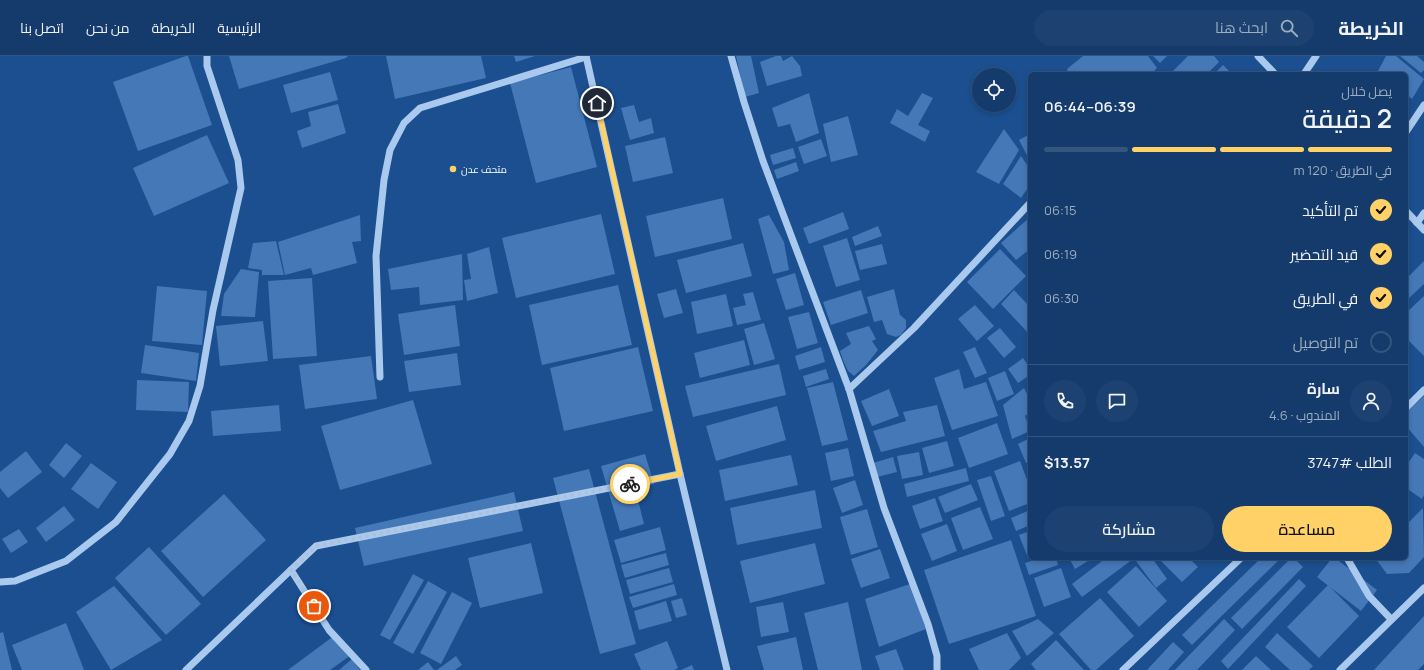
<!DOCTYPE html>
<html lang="ar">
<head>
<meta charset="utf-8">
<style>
	body { margin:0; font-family:Manrope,Cairo,sans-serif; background:#1d4271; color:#f1f3f6; direction:rtl; height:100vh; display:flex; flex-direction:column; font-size:15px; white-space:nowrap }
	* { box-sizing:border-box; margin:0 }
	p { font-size:13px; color:#9dadc1 }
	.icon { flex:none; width:22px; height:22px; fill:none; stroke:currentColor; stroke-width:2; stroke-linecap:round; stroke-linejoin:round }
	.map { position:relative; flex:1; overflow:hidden; direction:ltr }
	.panel { position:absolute; left:1028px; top:16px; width:380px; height:488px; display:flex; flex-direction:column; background:#143b6b; border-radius:6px; box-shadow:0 2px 6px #0003,0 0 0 1px #33557e; direction:rtl }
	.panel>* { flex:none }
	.fabs { position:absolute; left:972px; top:12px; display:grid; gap:8px }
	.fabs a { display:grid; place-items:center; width:44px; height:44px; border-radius:50%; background:#143b6b; box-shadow:0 2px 6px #0003,0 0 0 1px #33557e; font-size:20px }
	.pin { position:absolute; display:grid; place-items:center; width:34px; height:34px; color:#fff; margin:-17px; border:2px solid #fff; border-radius:50%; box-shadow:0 1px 4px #0007 }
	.courier { position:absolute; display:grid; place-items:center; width:40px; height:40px; margin:-20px; border:3px solid #ffd166; border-radius:50%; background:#fff; color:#222; box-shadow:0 1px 5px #0007 }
	.summary em { font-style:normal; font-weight:600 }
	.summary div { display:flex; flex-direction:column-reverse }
	.summary { display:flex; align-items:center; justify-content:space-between; height:68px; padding:0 16px }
	h1 { font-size:26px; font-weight:600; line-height:30px }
	.bar { display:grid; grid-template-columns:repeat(4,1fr); gap:6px 4px; align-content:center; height:48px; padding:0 16px }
	.bar i { height:5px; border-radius:3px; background:#33557e }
	.bar .selected { background:#ffd166 }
	.bar p { grid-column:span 4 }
	.line { display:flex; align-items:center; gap:10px; padding:0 16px; border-top:1px solid #33557e }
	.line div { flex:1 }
	.round { display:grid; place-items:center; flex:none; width:42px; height:42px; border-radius:21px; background:#1d4271 }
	ol { padding:0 16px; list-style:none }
	li { display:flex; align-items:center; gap:12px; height:44px }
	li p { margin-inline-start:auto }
	li .icon { padding:4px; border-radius:50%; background:#ffd166; color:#111; stroke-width:4 }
	li:last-child { color:#9dadc1 }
	li i { width:22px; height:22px; border:2px solid #33557e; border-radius:50% }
	.action { display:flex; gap:8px; margin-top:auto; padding:8px 16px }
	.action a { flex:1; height:46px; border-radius:24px; background:#ffd166; color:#111; font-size:16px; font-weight:600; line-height:46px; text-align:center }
	.action a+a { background:#1d4271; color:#f1f3f6 }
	header { display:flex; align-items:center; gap:24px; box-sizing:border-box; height:56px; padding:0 20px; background:#143b6b; border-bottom:1px solid #33557e }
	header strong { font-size:19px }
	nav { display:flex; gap:22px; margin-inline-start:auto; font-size:14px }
	.search { width:280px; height:36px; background:#1d4271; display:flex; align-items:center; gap:10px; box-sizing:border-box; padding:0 14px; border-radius:22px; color:#9dadc1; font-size:15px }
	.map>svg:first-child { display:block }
	.building { fill:#4478b7 }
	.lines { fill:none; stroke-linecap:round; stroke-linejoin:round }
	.minor { stroke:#a9c9ee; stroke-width:7 }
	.done { stroke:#afc1d8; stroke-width:4; stroke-dasharray:0 7.2 }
	.route { stroke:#ffd166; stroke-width:5 }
	.poi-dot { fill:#ffd166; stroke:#1b4f8f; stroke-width:1.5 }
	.labels { text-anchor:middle; stroke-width:3; stroke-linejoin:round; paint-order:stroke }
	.poi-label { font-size:10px; fill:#fff; stroke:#1b4f8f; text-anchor:start }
</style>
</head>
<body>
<header>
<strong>الخريطة</strong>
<div class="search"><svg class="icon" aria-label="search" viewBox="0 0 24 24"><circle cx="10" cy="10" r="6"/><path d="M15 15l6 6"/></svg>ابحث هنا</div>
<nav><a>الرئيسية</a><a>الخريطة</a><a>من نحن</a><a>اتصل بنا</a></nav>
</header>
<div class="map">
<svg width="1424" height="614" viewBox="0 0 1424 614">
	<rect width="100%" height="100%" fill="#1b4f8f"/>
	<g class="building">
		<polygon points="186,0 188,0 212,69 138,95 113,26"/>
		<polygon points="229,0 348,0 346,2 239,33"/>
		<polygon points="386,0 481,0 486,22 395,43"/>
		<polygon points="514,0 535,0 516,6"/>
		<polygon points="736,0 751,0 759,37 745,41"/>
		<polygon points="776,0 781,0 783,5 792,0 800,10 802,20 767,30 760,6"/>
		<polygon points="1083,0 1148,0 1157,12 1151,18 1069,18 1067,13"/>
		<polygon points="1153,0 1167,0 1160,7"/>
		<polygon points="1188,0 1214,0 1219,6 1207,18 1170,18"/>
		<polygon points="1386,0 1396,0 1424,23 1412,43 1406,38 1406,18 1382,18 1378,15"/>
		<polygon points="1400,0 1417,0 1424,6 1424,14 1421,17"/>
		<polygon points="1223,9 1232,18 1214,18"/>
		<polygon points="571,11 597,111 536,127 510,27"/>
		<polygon points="330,16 338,44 291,57 283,29"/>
		<polygon points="809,37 819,77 796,86 790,68 778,71 772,52"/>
		<polygon points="922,37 933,42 918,69 930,75 925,86 890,67 897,53 908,60"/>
		<polygon points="338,48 346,77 302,92 297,75 311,70 308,56"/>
		<polygon points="634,49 639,66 651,62 654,77 630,84 621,52"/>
		<polygon points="848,60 858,99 831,106 823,68"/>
		<polygon points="1004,73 1019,94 999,128 976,116"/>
		<polygon points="1030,78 1030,105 1019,84"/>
		<polygon points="207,79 229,127 154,160 133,112"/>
		<polygon points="665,81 673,117 633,126 625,90"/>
		<polygon points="821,83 827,100 804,108 798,91"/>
		<polygon points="793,92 796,102 773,109 770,99"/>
		<polygon points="1021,100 1030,113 1030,129 1021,142 1003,128"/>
		<polygon points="796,106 799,115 777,123 774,114"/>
		<polygon points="723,142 732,183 655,201 646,160"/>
		<polygon points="843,156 849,173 809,188 803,172"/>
		<polygon points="601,158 615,218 516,242 502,182"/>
		<polygon points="360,159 361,185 352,186 357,207 313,219 311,212 285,219 278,186"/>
		<polygon points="769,159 784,186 789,214 773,218 758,163"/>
		<polygon points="1029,162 1030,193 1016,204 1001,187"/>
		<polygon points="878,170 882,180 855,190 852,181"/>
		<polygon points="847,182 860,224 836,231 823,190"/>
		<polygon points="276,185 284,219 262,219 262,214 248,212 253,187"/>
		<polygon points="743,187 752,220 686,237 677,204"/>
		<polygon points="882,188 887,208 860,214 855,195"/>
		<polygon points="489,191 498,237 467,245 464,224 471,223 467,198"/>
		<polygon points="1000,193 1026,220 993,253 967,226"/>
		<polygon points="462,198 463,244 420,249 419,231 391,234 388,213"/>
		<polygon points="1424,205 1424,228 1406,245 1406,223"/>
		<polygon points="241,213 259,216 255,261 221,260 224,238"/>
		<polygon points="795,217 804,249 786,254 776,223"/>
		<polygon points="312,222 317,300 273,303 268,225"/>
		<polygon points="618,229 632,289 542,309 529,249"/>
		<polygon points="157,230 207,235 202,289 152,285"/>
		<polygon points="676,233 683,257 664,262 657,238"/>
		<polygon points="894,233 900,259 906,264 906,272 901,279 896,281 887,278 882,264 874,266 867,241"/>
		<polygon points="861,234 868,257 831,269 823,246"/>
		<polygon points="1014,234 1030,251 1030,279 1001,248"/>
		<polygon points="753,236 761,264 737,269 733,252 746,249 743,238"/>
		<polygon points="726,238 733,270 697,278 691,246"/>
		<polygon points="1424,240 1424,300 1406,282 1406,257"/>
		<polygon points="455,249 460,290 404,299 398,258"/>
		<polygon points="975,249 994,270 977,285 958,263"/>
		<polygon points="809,256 818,287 797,293 788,261"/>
		<polygon points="263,265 268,305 220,310 216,270"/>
		<polygon points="764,267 775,303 754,309 744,273"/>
		<polygon points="869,270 876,283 872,285 878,294 866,309 854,320 848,315 843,304 840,295 851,288 846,277"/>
		<polygon points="1000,272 1016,291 1004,302 987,282"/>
		<polygon points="744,284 750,309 700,322 694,297"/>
		<polygon points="145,289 199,297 196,325 141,317"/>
		<polygon points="638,291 653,355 564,375 550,312"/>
		<polygon points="821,291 825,306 799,314 795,300"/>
		<polygon points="975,291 987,317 975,322 963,296"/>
		<polygon points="457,297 461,329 409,336 404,305"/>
		<polygon points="371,300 377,343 305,353 299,309"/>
		<polygon points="1023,302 1030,312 1030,319 1018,327 1008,313"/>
		<polygon points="779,308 786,339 693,361 685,330"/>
		<polygon points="826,313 829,323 806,331 803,320"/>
		<polygon points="959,313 964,333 986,326 998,360 952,374 934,322"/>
		<polygon points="1005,315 1014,338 997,345 988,322"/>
		<polygon points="137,324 189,326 188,356 136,354"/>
		<polygon points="833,326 848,384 822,390 807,332"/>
		<polygon points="1024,332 1030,344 1030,356 1025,360 1030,375 1012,383 1003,349"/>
		<polygon points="889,333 899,360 872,370 861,345"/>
		<polygon points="1424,340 1424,391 1406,370 1406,357"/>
		<polygon points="413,344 432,408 340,434 321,370"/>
		<polygon points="279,349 281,375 213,380 211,355"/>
		<polygon points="937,349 945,380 881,396 873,375 906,365 903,356"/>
		<polygon points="777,350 786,384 716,405 706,370"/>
		<polygon points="997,367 1008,398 969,412 958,382"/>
		<polygon points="1030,382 1030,405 1026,407 1018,388"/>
		<polygon points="947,385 954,410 929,417 922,392"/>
		<polygon points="66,387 82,400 64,422 49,409"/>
		<polygon points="848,392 854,420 831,425 825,397"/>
		<polygon points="26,395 42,416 8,442 0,432 0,416"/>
		<polygon points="919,396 923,419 902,423 897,400"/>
		<polygon points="1415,397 1424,403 1424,439 1422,443 1406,432 1406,410"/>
		<polygon points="645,398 654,428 635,432 644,468 620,475 601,410"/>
		<polygon points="791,399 798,429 725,445 719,414"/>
		<polygon points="893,401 897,416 877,421 873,407"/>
		<polygon points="1020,405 1030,432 1030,447 1009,455 994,415"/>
		<polygon points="91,407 117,426 98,453 71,433"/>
		<polygon points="966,412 969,425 907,441 904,428"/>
		<polygon points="589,413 636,588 600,598 553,422"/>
		<polygon points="991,420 1005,460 991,465 977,424"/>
		<polygon points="855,424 863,449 842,457 833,432"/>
		<polygon points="971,428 978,444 945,457 938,441"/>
		<polygon points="815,434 822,472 737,489 730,452"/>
		<polygon points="514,436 523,475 364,510 355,472"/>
		<polygon points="224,438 266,484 203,541 161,495"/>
		<polygon points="935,442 943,465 920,473 912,450"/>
		<polygon points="64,450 75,464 46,486 36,472"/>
		<polygon points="980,451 993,483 963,494 951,462"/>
		<polygon points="1423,452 1424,501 1409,517 1387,518 1375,502 1406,502 1406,469"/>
		<polygon points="867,453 878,491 851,499 840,461"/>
		<polygon points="1030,454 1030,469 1016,475 1011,462"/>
		<polygon points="947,468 957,495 932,505 921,478"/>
		<polygon points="660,471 666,494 621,507 614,484"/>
		<polygon points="19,473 28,486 11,497 2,483"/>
		<polygon points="1030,475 1030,501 1028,502 1019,479"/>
		<polygon points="1011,484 1036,560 949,588 924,514"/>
		<polygon points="531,487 543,537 480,552 468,502"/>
		<polygon points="815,487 825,528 750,547 740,505"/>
		<polygon points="149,491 201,548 166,579 115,522"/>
		<polygon points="880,493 890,522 861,532 851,503"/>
		<polygon points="666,497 669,509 625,522 621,509"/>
		<polygon points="1040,502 1056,502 1058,509 1029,519 1025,507"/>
		<polygon points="1069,502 1093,502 1075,513"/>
		<polygon points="1106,502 1133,503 1082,541 1072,528"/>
		<polygon points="1141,502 1152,502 1167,523 1156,532 1136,505"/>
		<polygon points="1158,502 1189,502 1198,511 1182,526"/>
		<polygon points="1261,502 1281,502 1192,589 1182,579"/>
		<polygon points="1291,502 1294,502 1303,511 1242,573 1231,562"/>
		<polygon points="1332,502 1335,502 1377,534 1361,555 1317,521"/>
		<polygon points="1136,510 1167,545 1139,571 1107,536"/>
		<polygon points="669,512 673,526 630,538 626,524"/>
		<polygon points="1061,512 1071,541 1044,551 1034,522"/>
		<polygon points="413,518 424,524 390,584 380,579"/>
		<polygon points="1299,523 1306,530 1228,613 1221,605"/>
		<polygon points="428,525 447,536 413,598 393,587"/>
		<polygon points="674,528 677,539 633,552 629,541"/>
		<polygon points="910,528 926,573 879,591 865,543"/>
		<polygon points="1328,529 1359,560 1319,602 1287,571"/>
		<polygon points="114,530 162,584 111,614 76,556"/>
		<polygon points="452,536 472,547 441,608 420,597"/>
		<polygon points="682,542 687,559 676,562 671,545"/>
		<polygon points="1100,542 1134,580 1096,614 1091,614 1059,578"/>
		<polygon points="666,545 672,565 639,574 634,555"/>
		<polygon points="783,546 789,576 761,581 756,551"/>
		<polygon points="848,546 862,614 818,614 804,557"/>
		<polygon points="1424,560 1424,608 1418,614 1374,614"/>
		<polygon points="1038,563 1054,577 1027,600 1012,575"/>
		<polygon points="1224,563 1235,574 1197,614 1175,614"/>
		<polygon points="66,567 84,614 22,614 12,589"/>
		<polygon points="3,576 12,614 0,614 0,577"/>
		<polygon points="1007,577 1021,602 1009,614 979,614 969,593"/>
		<polygon points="1277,577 1313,610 1309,614 1290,614 1265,591"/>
		<polygon points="335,579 351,599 330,614 288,614"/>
		<polygon points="796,581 803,614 764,614 757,590"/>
		<polygon points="1056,584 1084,614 1036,614 1031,608"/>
		<polygon points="667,585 678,612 674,614 641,614 634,598"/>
		<polygon points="1173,586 1184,596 1168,614 1147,614"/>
		<polygon points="896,593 904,614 880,614 875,600"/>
		<polygon points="456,600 462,609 455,614 437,614"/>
		<polygon points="1256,600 1271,614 1242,614"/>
		<polygon points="352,603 360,614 339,614"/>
		<polygon points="428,606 434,614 418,614"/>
		<polygon points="692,609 694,614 681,614"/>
	</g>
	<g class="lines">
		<g class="minor">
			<polyline points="586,0 680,418 727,614"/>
			<polyline points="731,0 744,46 763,105 849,333 884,452 928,568 937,600 937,614"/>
			<polyline points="1258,0 1275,18"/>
			<polyline points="1304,18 1316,0"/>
			<polyline points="1406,76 1424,49"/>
			<polyline points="1406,155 1424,174"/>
			<polyline points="1417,167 1424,157"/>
			<polyline points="380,321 376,200 384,124 390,94 404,67 420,52 586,1"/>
			<polyline points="849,333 914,272 1030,147"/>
			<polyline points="1406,352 1424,334"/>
			<polyline points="1347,502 1369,540 1391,563"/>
			<polyline points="291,514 329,574 366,614"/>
			<polyline points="0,526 15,525 66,505 116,466 170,398 189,365 200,330 213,254 241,132 238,104 207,10 207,0"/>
			<polyline points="186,614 316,490 680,418"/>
			<polyline points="1123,614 1241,502"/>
			<polyline points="1340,614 1424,532"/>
		</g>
	</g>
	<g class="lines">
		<polyline class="done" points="314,550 291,514 316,490 630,428"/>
		<polyline class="route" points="597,47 680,418 630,428"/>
	</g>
	<circle class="poi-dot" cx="453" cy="113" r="4"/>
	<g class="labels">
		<g class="poi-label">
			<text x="461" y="117">متحف عدن</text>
		</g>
	</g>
</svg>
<div class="fabs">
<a><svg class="icon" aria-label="locate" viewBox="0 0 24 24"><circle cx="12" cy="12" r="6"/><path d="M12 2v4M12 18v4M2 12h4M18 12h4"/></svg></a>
</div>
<div class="pin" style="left:314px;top:550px;background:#ea580c"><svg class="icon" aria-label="bag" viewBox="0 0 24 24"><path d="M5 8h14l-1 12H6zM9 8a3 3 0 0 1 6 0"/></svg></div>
<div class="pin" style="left:597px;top:47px;background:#1f2937"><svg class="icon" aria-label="home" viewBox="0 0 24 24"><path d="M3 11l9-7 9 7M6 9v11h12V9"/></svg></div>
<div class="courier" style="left:630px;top:428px"><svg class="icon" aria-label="bike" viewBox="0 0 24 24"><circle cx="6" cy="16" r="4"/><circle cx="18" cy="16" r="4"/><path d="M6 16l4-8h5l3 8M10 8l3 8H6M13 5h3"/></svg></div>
<section class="panel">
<div class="summary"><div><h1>2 دقيقة</h1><p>يصل خلال</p></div><em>06:39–06:44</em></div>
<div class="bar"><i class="selected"></i><i class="selected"></i><i class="selected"></i><i></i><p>في الطريق · 120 m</p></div>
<ol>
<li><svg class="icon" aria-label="check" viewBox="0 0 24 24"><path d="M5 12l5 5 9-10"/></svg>تم التأكيد<p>06:15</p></li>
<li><svg class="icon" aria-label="check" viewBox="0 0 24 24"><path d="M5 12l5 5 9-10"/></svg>قيد التحضير<p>06:19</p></li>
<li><svg class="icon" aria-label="check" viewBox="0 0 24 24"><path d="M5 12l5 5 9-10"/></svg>في الطريق<p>06:30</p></li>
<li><i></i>تم التوصيل</li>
</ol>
<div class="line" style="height:72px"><a class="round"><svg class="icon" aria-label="person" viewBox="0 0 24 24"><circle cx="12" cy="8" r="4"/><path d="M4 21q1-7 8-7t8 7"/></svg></a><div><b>سارة</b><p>المندوب · 4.6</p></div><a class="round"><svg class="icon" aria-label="chat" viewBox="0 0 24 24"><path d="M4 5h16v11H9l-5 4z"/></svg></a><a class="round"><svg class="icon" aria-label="phone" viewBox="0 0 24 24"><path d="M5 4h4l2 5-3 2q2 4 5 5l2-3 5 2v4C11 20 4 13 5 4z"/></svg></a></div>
<div class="line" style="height:52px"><div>الطلب #3747</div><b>$13.57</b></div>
<div class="action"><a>مساعدة</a><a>مشاركة</a></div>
</section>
</div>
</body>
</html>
